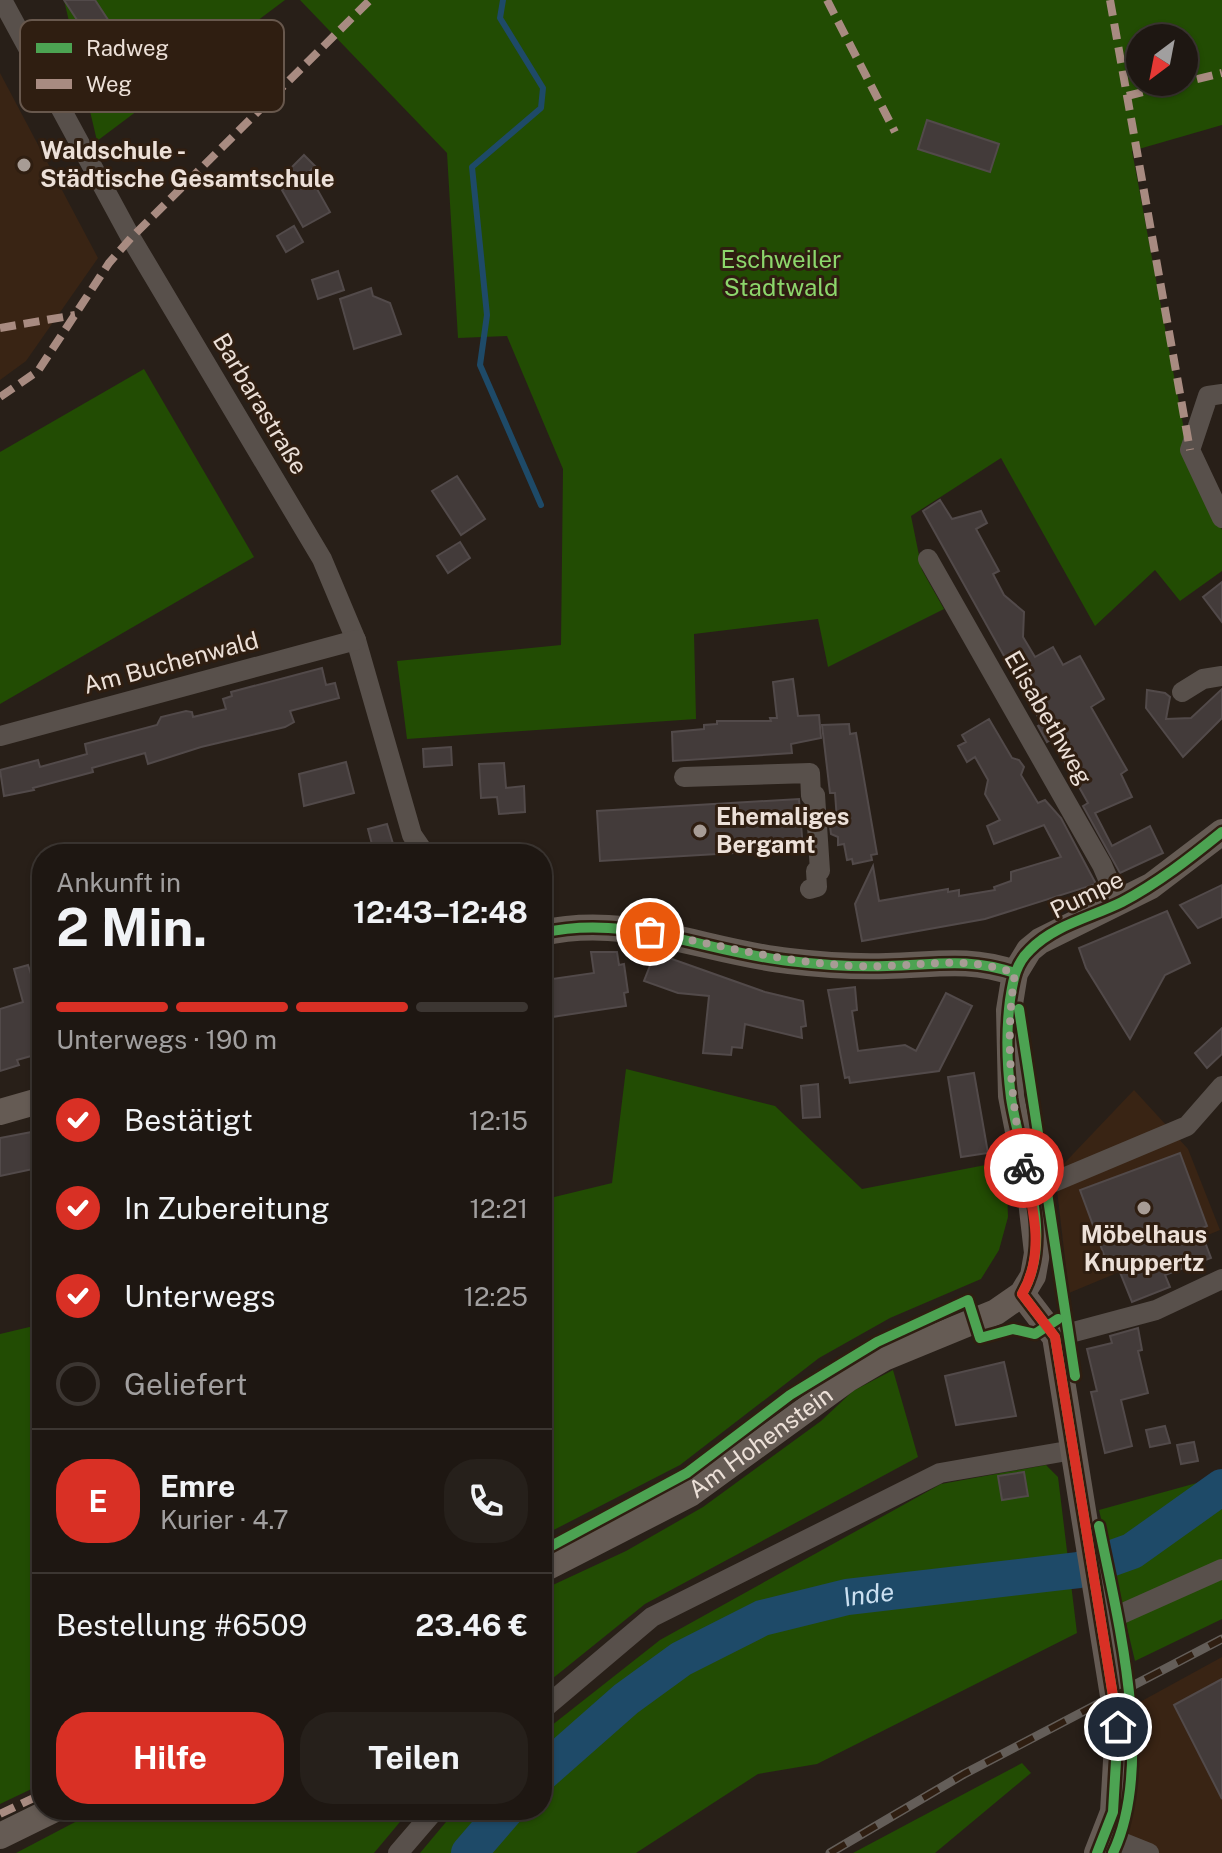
<!DOCTYPE html>
<html lang="de">
<head>
<meta charset="utf-8">
<style>
	body { margin:0; font-family:"Public Sans",sans-serif; background:#26201b; color:#f1f3f6; height:100vh; display:flex; flex-direction:column; font-size:30px; white-space:nowrap }
	* { box-sizing:border-box; margin:0 }
	p { font-size:26px; color:#a19f9f }
	.icon { flex:none; width:44px; height:44px; fill:none; stroke:currentColor; stroke-width:2; stroke-linecap:round; stroke-linejoin:round }
	.map { position:relative; flex:1; overflow:hidden }
	.sheet { position:absolute; left:32px; top:844px; width:520px; height:976px; display:flex; flex-direction:column; background:#1e1712; border-radius:32px; box-shadow:0 2px 6px #0004,0 0 0 2px #3c3632 }
	.sheet>* { flex:none }
	.needle { width:52px; rotate:212deg }
	.buttons { position:absolute; left:1126px; top:24px; display:grid; gap:16px }
	.buttons a { display:grid; place-items:center; width:72px; height:72px; border-radius:50%; background:#1e1712; box-shadow:0 2px 6px #0004,0 0 0 2px #3c3632; font-size:40px }
	.pin { position:absolute; display:grid; place-items:center; width:68px; height:68px; color:#fff; margin:-34px; border:4px solid #fff; border-radius:50%; box-shadow:0 2px 8px #0007 }
	.courier { position:absolute; display:grid; place-items:center; width:80px; height:80px; margin:-40px; border:6px solid #d93025; border-radius:50%; background:#fff; color:#222; box-shadow:0 2px 10px #0007 }
	.summary em { font-style:normal; font-weight:700 }
	.summary div { display:flex; flex-direction:column-reverse }
	.summary { display:flex; align-items:center; justify-content:space-between; height:136px; padding:0 24px }
	h1 { font-size:52px; font-weight:700; line-height:60px }
	.bar { display:grid; grid-template-columns:repeat(4,1fr); gap:12px 8px; align-content:center; height:96px; padding:0 24px }
	.bar i { height:10px; border-radius:6px; background:#3c3632 }
	.bar .selected { background:#d93025 }
	.bar p { grid-column:span 4 }
	.line { display:flex; align-items:center; gap:20px; padding:0 24px; border-top:2px solid #3c3632 }
	.line div { flex:1 }
	.round { display:grid; place-items:center; flex:none; width:84px; height:84px; border-radius:32px; background:#26201b }
	ol { padding:0 24px; list-style:none }
	li { display:flex; align-items:center; gap:24px; height:88px }
	li p { margin-inline-start:auto }
	li .icon { padding:8px; border-radius:50%; background:#d93025; color:#fff; stroke-width:4 }
	li:last-child { color:#a19f9f }
	li i { width:44px; height:44px; border:4px solid #3c3632; border-radius:50% }
	.primary-button { display:flex; gap:16px; margin-top:auto; padding:16px 24px }
	.primary-button a { flex:1; height:92px; border-radius:32px; background:#d93025; color:#fff; font-size:32px; font-weight:700; line-height:92px; text-align:center }
	.primary-button a+a { background:#26201b; color:#f1f3f6 }
	.map>svg:first-child { display:block }
	.built { fill:#392414 }
	.green { fill:#224c03; fill-rule:evenodd }
	.lines { fill:none; stroke-linecap:round; stroke-linejoin:round }
	.stream { stroke:#1e4a68; stroke-width:6 }
	.river { stroke:#1e4a68; stroke-width:36 }
	.building { fill:#433b3a; stroke:#524a4a; stroke-width:2 }
	.minor { stroke:#58504b; stroke-width:20 }
	.major { stroke:#655b54; stroke-width:26 }
	.rail-casing { stroke:#645e59; stroke-width:9 }
	.rail { stroke:#2f1e11; stroke-width:6; stroke-dasharray:18; stroke-linecap:butt }
	.quiet { stroke:#a88b81; stroke-width:8; stroke-dasharray:16 8; stroke-linecap:butt }
	.cycleway-casing { stroke:#2f1e11; stroke-width:15 }
	.cycleway { stroke:#4ca352; stroke-width:10 }
	.done { stroke:#a79c95; stroke-width:8; stroke-dasharray:0 14.4 }
	.route { stroke:#d93025; stroke-width:10 }
	.poi-dot { fill:#a79c95; stroke:#2f1e11; stroke-width:3 }
	.labels { text-anchor:middle; stroke-width:6; stroke-linejoin:round; paint-order:stroke }
	.poi-label { font-size:24px; font-weight:bold; fill:#ece0d8; stroke:#2f1e11; text-anchor:start }
	.park-label { font-size:24px; fill:#8cd66b; stroke:#2f1e11 }
	.street-label { font-size:24px; fill:#ece0d8; stroke:#2f1e11 }
	.water-label { font-size:26px; font-style:italic; fill:#cadff0; stroke:#2f1e11 }
	.key { fill:#2f1e11; stroke:#68584d; stroke-width:2 }
	.key-label { font-size:22px; fill:#ece0d8 }
</style>
</head>
<body>
<div class="map">
<svg width="1222" height="1853" viewBox="0 0 1222 1853">
	<rect width="100%" height="100%" fill="#281f18"/>
	<g class="built">
		<polygon points="0,73 98,258 26,361 0,380"/>
		<polygon points="1134,1090 1188,1149 1220,1230 1069,1293 1055,1173"/>
		<polygon points="1222,1657 1222,1853 1114,1853 1130,1814 1140,1702"/>
	</g>
	<g class="green">
		<polygon points="64,0 285,0 97,141"/>
		<path d="M 300,0 L 1222,0 L 1222,125 L 1132,151 L 1188,451 L 1222,530 L 1222,571 L 1180,601 L 1155,570 L 1095,626 L 1001,458 L 911,516 L 922,570 L 944,609 L 828,667 L 818,619 L 694,634 L 696,719 L 407,739 L 397,661 L 561,645 L 563,469 L 507,336 L 458,338 L 447,153 ZM 1140,38 L 1184,38 L 1184,82 L 1140,82 Z"/>
		<polygon points="144,369 254,557 0,704 0,452"/>
		<polygon points="626,1069 775,1106 862,1189 1006,1161 1008,1217 999,1250 981,1279 890,1318 819,1358 680,1465 542,1536 542,1200 612,1183"/>
		<polygon points="42,1324 42,1784 0,1804 0,1334"/>
		<polygon points="893,1370 918,1457 645,1604 542,1687 542,1590 626,1551 703,1507 821,1421 853,1391"/>
		<polygon points="1046,1465 1058,1477 1077,1633 817,1764 758,1774 636,1853 420,1853 456,1810 542,1810 542,1733 660,1640 941,1484"/>
		<polygon points="1222,1476 1222,1619 1135,1661 1099,1510"/>
		<polygon points="1022,1763 1031,1773 935,1853 853,1853"/>
		<polygon points="98,1810 410,1810 374,1853 16,1853"/>
	</g>
	<g class="lines">
		<polyline class="stream" points="503,0 500,18 543,88 541,108 472,167 487,315 480,365 541,505"/>
		<g class="river">
			<path id="s1" d="M 542,1773 L 626,1699 L 681,1659 L 762,1618 L 847,1597 L 1079,1570 L 1132,1551 L 1222,1487"/>
			<polyline points="469,1853 506,1810"/>
		</g>
	</g>
	<g class="building">
		<polygon points="64,0 95,0 120,38 98,52"/>
		<polygon points="927,120 999,144 990,172 918,149"/>
		<polygon points="304,155 315,166 308,173 330,212 303,227 282,190 286,185 280,179"/>
		<polygon points="294,226 303,242 286,252 277,236"/>
		<polygon points="338,271 344,290 318,299 312,280"/>
		<polygon points="371,288 373,296 390,303 401,334 354,349 340,299"/>
		<polygon points="457,476 485,519 461,535 432,491"/>
		<polygon points="940,500 952,519 981,511 987,523 976,529 999,571 993,574 1004,595 1024,612 1023,637 1035,657 1053,647 1063,665 1080,656 1104,699 1091,707 1127,770 1121,774 1132,797 1095,813 1112,846 1150,826 1163,853 1120,873 1083,806 1088,803 1052,739 1047,742 1038,726 1042,724 923,511"/>
		<polygon points="460,542 470,558 448,573 437,556"/>
		<polygon points="1222,582 1222,622 1203,597"/>
		<polygon points="322,668 326,685 335,683 339,698 290,711 294,722 285,727 201,747 148,764 145,753 92,768 93,772 33,788 34,790 4,796 0,770 38,760 40,767 87,754 85,744 157,725 161,717 186,711 192,712 193,717 226,709 223,699 232,696 231,692"/>
		<polygon points="793,679 798,716 819,715 821,738 791,744 792,753 673,761 672,732 704,729 704,725 717,724 717,721 771,721 770,718 777,718 773,682"/>
		<polygon points="1222,689 1222,718 1183,757 1146,708 1147,690 1165,693 1170,697 1166,719 1191,718"/>
		<polygon points="989,719 1012,758 1019,760 1024,767 1021,775 1038,803 1045,800 1061,818 1096,884 985,919 862,941 855,904 873,866 879,901 948,889 948,892 959,890 959,896 995,890 994,887 1011,881 1011,872 1061,857 1044,825 994,844 987,826 1000,820 985,794 988,780 975,757 967,762 958,746 966,742 962,735"/>
		<polygon points="849,724 850,734 856,733 877,854 871,855 872,860 853,864 852,859 847,860 844,844 838,845 838,837 831,834 830,826 837,820 835,793 830,793 822,725"/>
		<polygon points="451,747 452,765 424,767 423,749"/>
		<polygon points="346,762 354,793 304,806 299,774"/>
		<polygon points="504,763 506,788 524,786 525,812 499,814 497,797 481,798 479,764"/>
		<polygon points="799,799 803,849 600,861 597,811"/>
		<polygon points="387,824 394,847 374,852 368,829"/>
		<polygon points="1222,885 1222,917 1198,928 1180,905"/>
		<polygon points="1167,911 1190,963 1165,975 1130,1039 1086,968 1079,948"/>
		<polygon points="591,952 617,952 619,965 624,964 628,992 624,993 626,1006 552,1017 545,980 594,973"/>
		<polygon points="655,953 765,992 803,1001 806,1026 801,1027 802,1038 745,1024 742,1048 732,1047 731,1055 703,1053 709,996 678,993 644,981"/>
		<polygon points="28,965 42,1008 42,1053 17,1060 19,1065 0,1071 0,1009 23,1002 14,969"/>
		<polygon points="855,987 857,1010 852,1011 858,1051 905,1045 916,1051 946,993 972,1006 939,1071 850,1083 849,1077 845,1078 828,990"/>
		<polygon points="1222,1028 1222,1054 1207,1068 1195,1053"/>
		<polygon points="974,1073 988,1153 961,1157 948,1077"/>
		<polygon points="818,1084 820,1117 803,1118 801,1086"/>
		<polygon points="42,1130 42,1160 31,1162 33,1169 0,1176 0,1138"/>
		<polygon points="1180,1153 1207,1226 1200,1229 1211,1258 1165,1275 1170,1287 1132,1302 1115,1260 1107,1263 1080,1190"/>
		<polygon points="1138,1328 1142,1350 1138,1351 1148,1393 1121,1400 1132,1446 1105,1453 1091,1392 1097,1391 1087,1349 1112,1343 1110,1336"/>
		<polygon points="1004,1362 1016,1416 956,1425 945,1376"/>
		<polygon points="1165,1426 1170,1443 1150,1447 1146,1430"/>
		<polygon points="1194,1442 1198,1461 1181,1464 1177,1445"/>
		<polygon points="1024,1472 1028,1496 1002,1500 998,1476"/>
		<polygon points="1222,1679 1222,1799 1174,1705"/>
	</g>
	<g class="lines">
		<g class="minor">
			<polyline points="2,0 131,238 322,559 356,640 412,835 425,854"/>
			<polyline points="1222,394 1208,396 1190,450 1222,518"/>
			<polyline points="928,559 1102,865 1119,904"/>
			<polyline points="1182,692 1203,679 1222,676"/>
			<polyline points="0,736 356,640"/>
			<polyline points="684,777 810,773 811,796 815,795 820,871 816,871 817,887 810,889"/>
			<polyline points="1030,1192 1187,1126 1222,1086"/>
			<polyline points="1055,1337 1156,1310 1222,1279"/>
			<polyline points="1101,1623 1222,1569"/>
			<polyline points="542,1710 652,1617 940,1473 1073,1450"/>
			<polyline points="1104,1835 1149,1853"/>
			<polyline points="398,1853 435,1810"/>
		</g>
		<g class="major">
			<path d="M 542,933 C 628,913 705,952 789,961 C 822,965 855,967 887,966 C 936,965 967,957 1015,973"/>
			<polyline points="0,1112 42,1100"/>
			<polyline points="1022,1294 1055,1337 1118,1727 1113,1812 1097,1853"/>
			<path id="s2" d="M 542,1570 L 690,1494 L 848,1379 L 884,1358 L 996,1312 L 1022,1294 L 1033,1276 L 1037,1253 L 1030,1192 L 1011,1096 L 1009,1010 L 1015,973 L 1029,950 L 1040,941 L 1151,886 L 1222,832"/>
			<polyline points="0,1836 53,1810"/>
		</g>
		<g class="rail-casing">
			<polyline id="rail" points="830,1853 964,1774 1222,1639"/>
		</g>
		<use href="#rail" class="rail"/>
		<g class="quiet">
			<polyline points="827,0 895,132"/>
			<polyline points="1110,0 1190,450"/>
			<polyline points="1127,96 1222,73"/>
			<polyline points="0,328 75,315"/>
			<polyline points="0,397 38,371 109,263 131,238 370,0"/>
			<polyline points="0,1814 42,1794"/>
		</g>
		<g class="cycleway-casing">
			<g id="cycleway">
				<path d="M 542,933 C 628,913 705,952 789,961 C 822,965 855,967 887,966 C 936,965 967,957 1015,973"/>
				<polyline points="1019,1009 1075,1376"/>
				<path d="M 1099,1526 C 1118,1620 1155,1764 1113,1853"/>
				<polyline points="542,1551 687,1473 790,1395 877,1342 968,1300 980,1338 1013,1329 1035,1334 1058,1319"/>
				<path d="M 1097,1853 L 1113,1812 L 1118,1727 L 1055,1337 L 1022,1294 C 1056,1237 1020,1159 1011,1098 C 1007,1066 1006,1031 1010,1000 C 1013,981 1015,964 1030,950 C 1054,925 1092,917 1122,902 C 1158,883 1190,858 1222,832"/>
			</g>
		</g>
		<use href="#cycleway" class="cycleway"/>
	</g>
	<g class="lines">
		<path class="done" d="M 650,932 C 719,945 786,963 856,966 C 914,969 957,953 1015,973 C 1004,1040 1012,1102 1024,1168"/>
		<path class="route" d="M 1024,1168 C 1034,1211 1045,1255 1022,1294 L 1055,1337 L 1118,1727"/>
	</g>
	<g class="poi-dot">
		<circle cx="24" cy="165" r="8"/>
		<circle cx="700" cy="831" r="8"/>
		<circle cx="1144" cy="1208" r="8"/>
	</g>
	<g class="labels">
		<g class="poi-label">
			<text x="40" y="159">Waldschule -<tspan x="40" dy="28">Städtische Gesamtschule</tspan></text>
			<text x="716" y="825">Ehemaliges<tspan x="716" dy="28">Bergamt</tspan></text>
			<text x="1144" y="1243" text-anchor="middle">Möbelhaus<tspan x="1144" dy="28">Knuppertz</tspan></text>
		</g>
		<g class="park-label">
			<text x="781" y="268">Eschweiler<tspan x="781" dy="28">Stadtwald</tspan></text>
		</g>
		<g class="street-label">
			<text transform="translate(260 404) rotate(59)" y="8">Barbarastraße</text>
			<text transform="translate(171 663) rotate(-15)" y="8">Am Buchenwald</text>
			<text transform="translate(1048 718) rotate(60)" y="8">Elisabethweg</text>
			<text transform="translate(1087 895) rotate(-26)" y="8">Pumpe</text>
			<text dy="8" stroke="none"><textPath href="#s2" startOffset="254">Am Hohenstein</textPath></text>
		</g>
		<g class="water-label">
			<text dy="9" stroke="none"><textPath href="#s1" startOffset="380">Inde</textPath></text>
		</g>
	</g>
	<rect x="20" y="20" width="264" height="92" rx="12" class="key"/>
	<rect x="36" y="43" width="36" height="10" fill="#4ca352"/>
	<rect x="36" y="79" width="36" height="10" fill="#a88b81"/>
	<g class="key-label">
		<text x="86" y="56">Radweg</text>
		<text x="86" y="92">Weg</text>
	</g>
</svg>
<div class="buttons">
<a><svg class="needle" viewBox="-14 -14 28 28"><path d="M0-13l5 13h-10z" fill="#e53935"/><path d="M0 13l5-13h-10z" fill="#a19f9f"/></svg></a>
</div>
<div class="pin" style="left:650px;top:932px;background:#ea580c"><svg class="icon" aria-label="bag" viewBox="0 0 24 24"><path d="M5 8h14l-1 12H6zM9 8a3 3 0 0 1 6 0"/></svg></div>
<div class="pin" style="left:1118px;top:1727px;background:#1f2937"><svg class="icon" aria-label="home" viewBox="0 0 24 24"><path d="M3 11l9-7 9 7M6 9v11h12V9"/></svg></div>
<div class="courier" style="left:1024px;top:1168px"><svg class="icon" aria-label="bike" viewBox="0 0 24 24"><circle cx="6" cy="16" r="4"/><circle cx="18" cy="16" r="4"/><path d="M6 16l4-8h5l3 8M10 8l3 8H6M13 5h3"/></svg></div>
<section class="sheet">
<div class="summary"><div><h1>2 Min.</h1><p>Ankunft in</p></div><em>12:43–12:48</em></div>
<div class="bar"><i class="selected"></i><i class="selected"></i><i class="selected"></i><i></i><p>Unterwegs · 190 m</p></div>
<ol>
<li><svg class="icon" aria-label="check" viewBox="0 0 24 24"><path d="M5 12l5 5 9-10"/></svg>Bestätigt<p>12:15</p></li>
<li><svg class="icon" aria-label="check" viewBox="0 0 24 24"><path d="M5 12l5 5 9-10"/></svg>In Zubereitung<p>12:21</p></li>
<li><svg class="icon" aria-label="check" viewBox="0 0 24 24"><path d="M5 12l5 5 9-10"/></svg>Unterwegs<p>12:25</p></li>
<li><i></i>Geliefert</li>
</ol>
<div class="line" style="height:144px"><b class="round" style="background:#d93025;color:#fff">E</b><div><b>Emre</b><p>Kurier · 4.7</p></div><a class="round"><svg class="icon" aria-label="phone" viewBox="0 0 24 24"><path d="M5 4h4l2 5-3 2q2 4 5 5l2-3 5 2v4C11 20 4 13 5 4z"/></svg></a></div>
<div class="line" style="height:104px"><div>Bestellung #6509</div><b>23.46 €</b></div>
<div class="primary-button"><a>Hilfe</a><a>Teilen</a></div>
</section>
</div>
</body>
</html>
